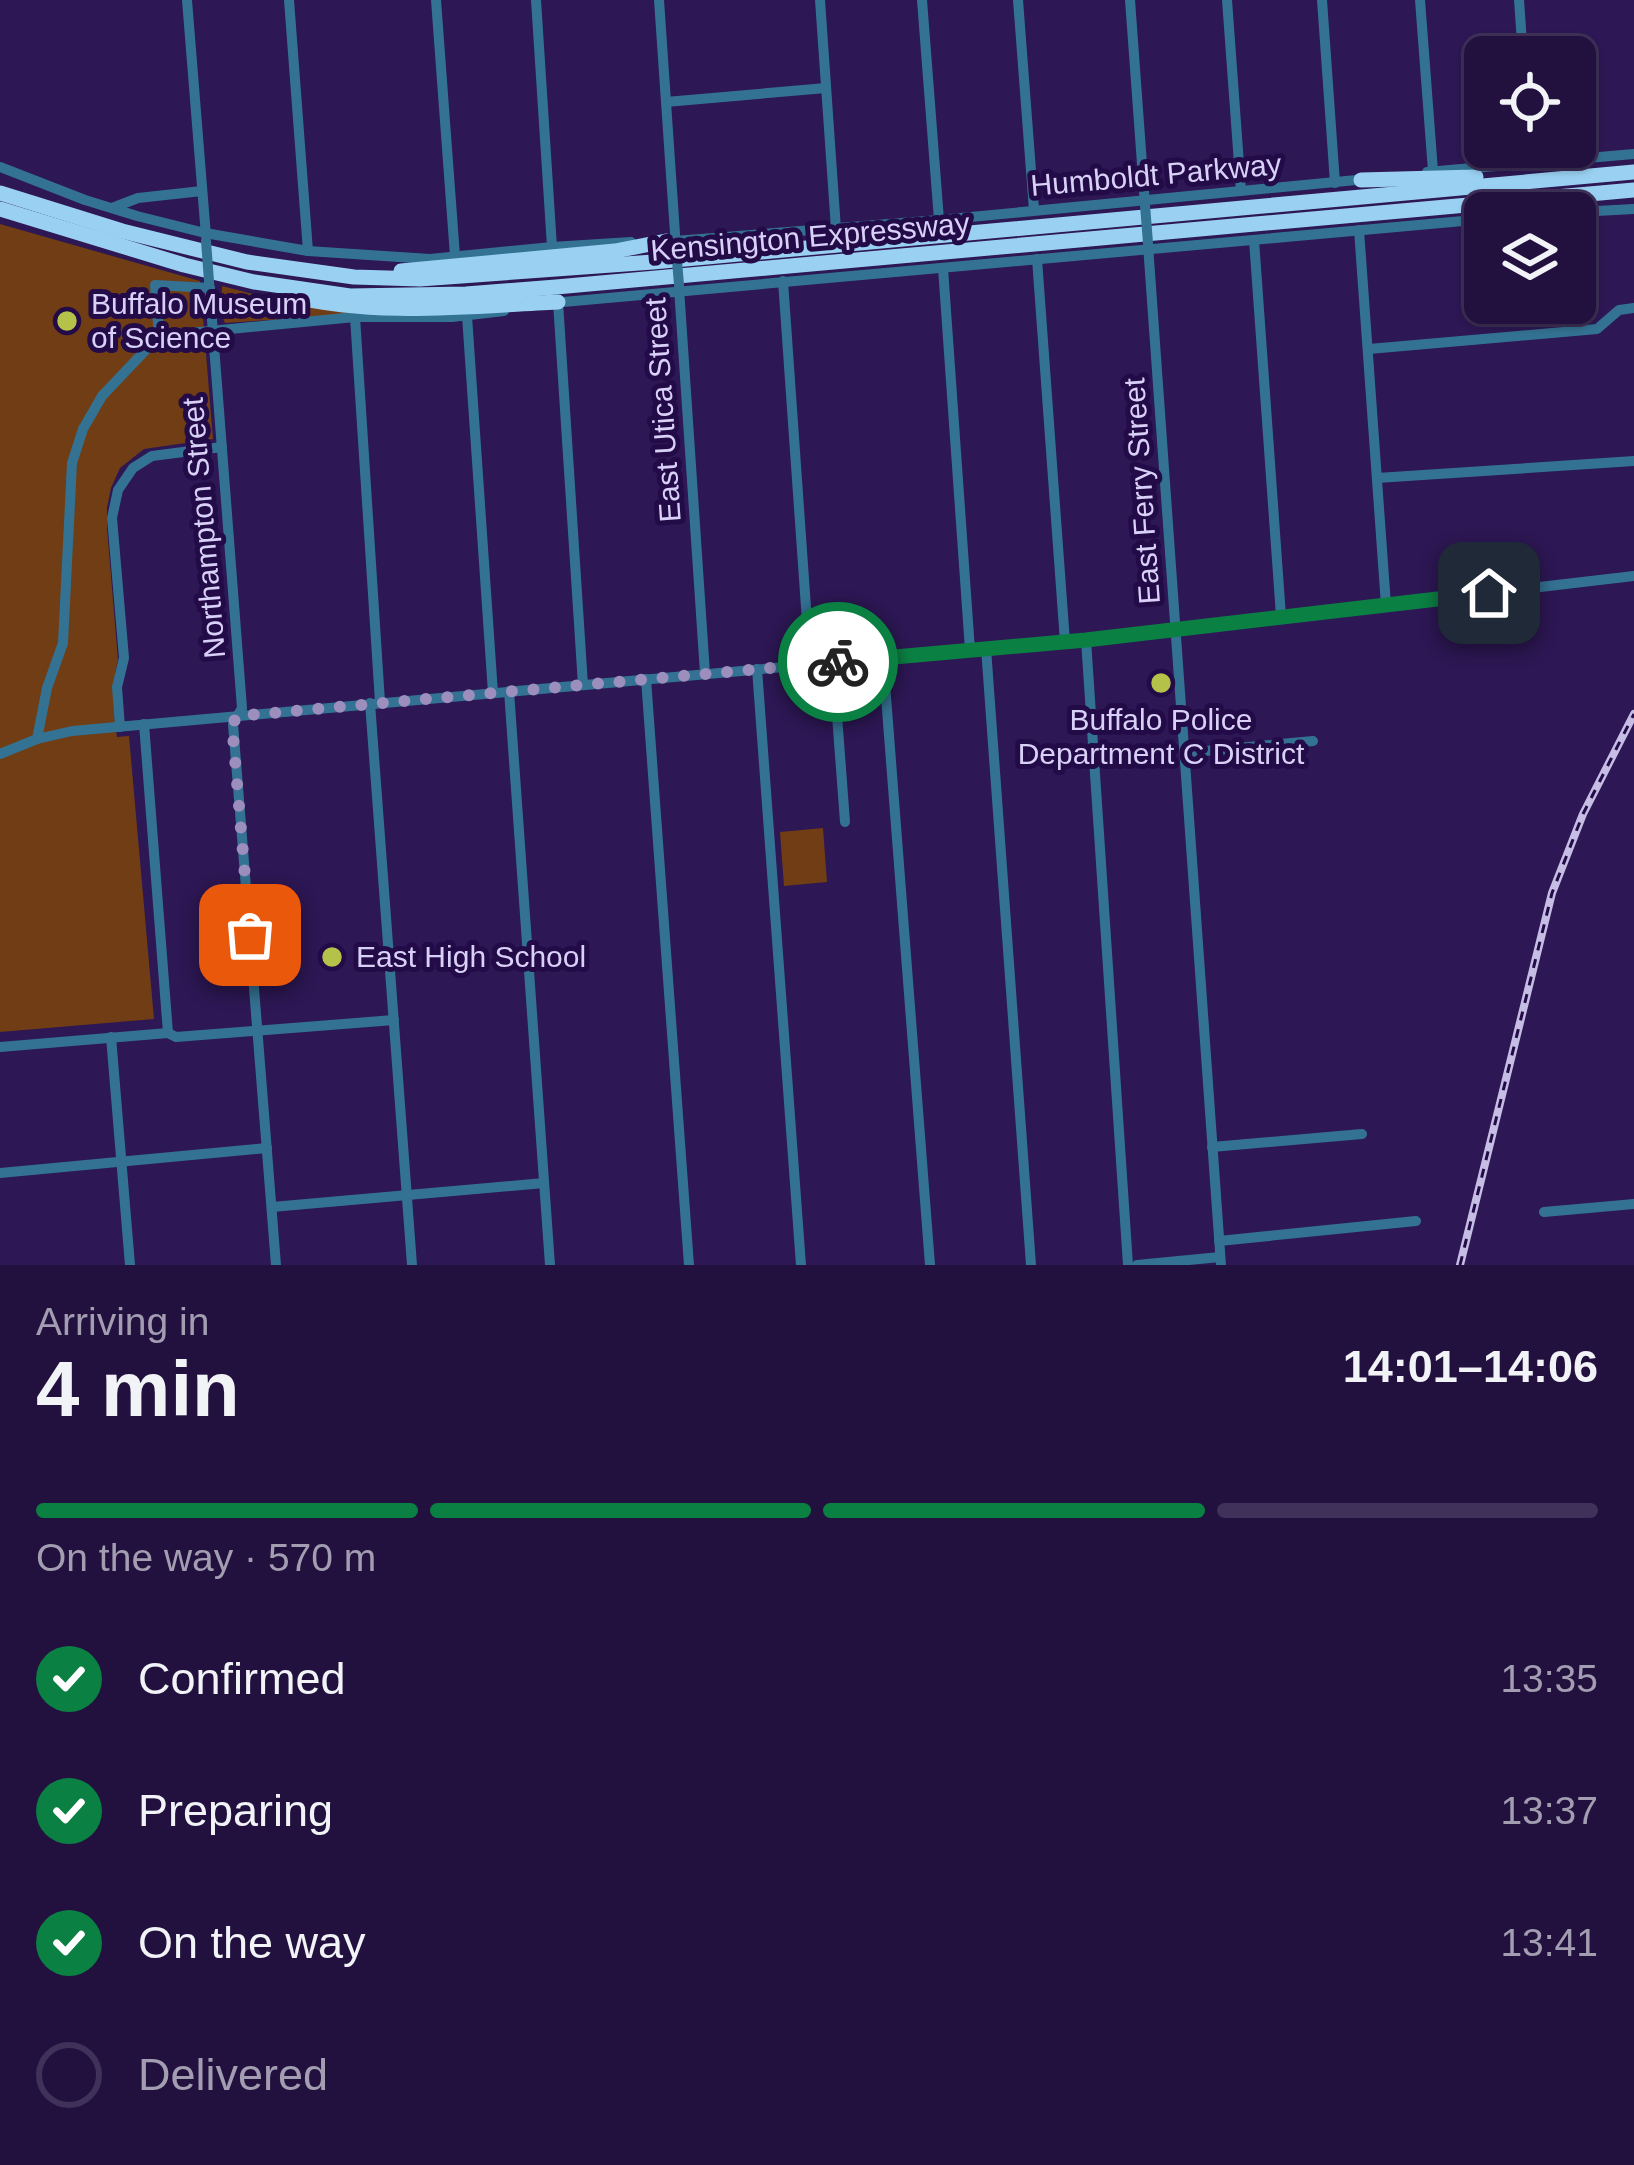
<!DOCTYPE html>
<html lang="en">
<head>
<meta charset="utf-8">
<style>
	body { margin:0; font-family:Helvetica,sans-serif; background:#2e1f4a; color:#f1f3f6; height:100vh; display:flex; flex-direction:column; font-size:45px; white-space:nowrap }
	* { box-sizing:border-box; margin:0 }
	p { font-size:39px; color:#a29db0 }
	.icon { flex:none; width:66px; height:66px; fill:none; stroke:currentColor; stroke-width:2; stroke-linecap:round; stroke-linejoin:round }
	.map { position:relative; height:1265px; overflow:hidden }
	.side { display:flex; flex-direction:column; background:#22113f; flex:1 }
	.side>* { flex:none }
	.buttons { position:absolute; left:1464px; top:36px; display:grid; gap:24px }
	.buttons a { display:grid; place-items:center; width:132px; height:132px; border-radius:18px; background:#22113f; box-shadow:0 3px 9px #0004,0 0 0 3px #3f3159; font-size:60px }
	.pin { position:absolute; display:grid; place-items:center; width:102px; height:102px; color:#fff; margin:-51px; border-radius:24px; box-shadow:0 6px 18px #0006 }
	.courier { position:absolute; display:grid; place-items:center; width:120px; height:120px; margin:-60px; border:9px solid #0b8043; border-radius:50%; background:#fff; color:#222; box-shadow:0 3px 15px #0007 }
	.head em { font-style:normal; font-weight:700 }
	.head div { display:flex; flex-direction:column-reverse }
	.head { display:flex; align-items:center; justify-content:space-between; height:204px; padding:0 36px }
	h1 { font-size:78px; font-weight:700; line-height:90px }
	.bar { display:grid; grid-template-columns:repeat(4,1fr); gap:18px 12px; align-content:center; height:144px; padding:0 36px }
	.bar i { height:15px; border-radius:9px; background:#3f3159 }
	.bar .on { background:#0b8043 }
	.bar p { grid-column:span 4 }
	ol { padding:0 36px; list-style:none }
	li { display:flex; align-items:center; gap:36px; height:132px }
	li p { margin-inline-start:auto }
	li .icon { padding:12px; border-radius:50%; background:#0b8043; color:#fff; stroke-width:4 }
	li:last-child { color:#a29db0 }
	li i { width:66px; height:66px; border:6px solid #3f3159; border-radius:50% }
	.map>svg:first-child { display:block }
	.green { fill:#703d14 }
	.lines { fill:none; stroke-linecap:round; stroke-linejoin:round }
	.minor { stroke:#347293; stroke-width:10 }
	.highway { stroke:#9ad1f2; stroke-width:15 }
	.rail-casing { stroke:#c6bde5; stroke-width:8 }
	.rail { stroke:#230b48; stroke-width:3; stroke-dasharray:9; stroke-linecap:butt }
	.minor-bridge { stroke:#347293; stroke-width:10 }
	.done { stroke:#9c8fbd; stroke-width:12; stroke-dasharray:0 21.6 }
	.route { stroke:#0b8043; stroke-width:15 }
	.poi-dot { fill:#b5c24a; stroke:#230b48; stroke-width:4.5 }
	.labels { text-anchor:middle; stroke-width:10; stroke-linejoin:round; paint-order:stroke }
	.street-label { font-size:30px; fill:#d8d0f6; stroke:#230b48 }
	.poi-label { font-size:30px; fill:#d8d0f6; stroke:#230b48; text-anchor:start }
</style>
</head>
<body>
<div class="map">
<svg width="1634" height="1265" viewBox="0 0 1634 1265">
	<rect width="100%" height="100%" fill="#2d1754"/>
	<g class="green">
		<path d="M 0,224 L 200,281 L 213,439 L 144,449 L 120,468 L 111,488 L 107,508 L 107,528 L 118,660 C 111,687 113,710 117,737 L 129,736 L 154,1019 L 0,1032 Z"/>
		<polygon points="222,286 269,298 362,314 225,323 221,314"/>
		<polygon points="823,828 827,882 784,886 780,832"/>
	</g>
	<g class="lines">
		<g class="minor">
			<polyline points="187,0 206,236"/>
			<polyline points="289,0 308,251"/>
			<polyline points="436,0 455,256"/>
			<polyline points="536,0 552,247"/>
			<polyline points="659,0 676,248"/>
			<polyline points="820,0 836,229"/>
			<polyline points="922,0 939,220"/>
			<polyline points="1018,0 1034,210"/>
			<polyline points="1130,0 1145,205"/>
			<polyline points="1227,0 1241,191"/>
			<polyline points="1322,0 1335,183"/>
			<polyline points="1420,0 1433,171"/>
			<polyline points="1519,0 1523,57"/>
			<polyline points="666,102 826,88"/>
			<polyline points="0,167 85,200 137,216 205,233 308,251 430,259 552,247 631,242"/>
			<polyline points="1427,172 1634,154"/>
			<polyline points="112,208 138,198 202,191"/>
			<polyline points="1559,213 1634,209"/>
			<polyline points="1359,230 1386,605"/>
			<polyline points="1254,240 1281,616"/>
			<polyline points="662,242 939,220 1367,179"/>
			<polyline points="1148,245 1221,1265"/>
			<polyline points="1037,259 1065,642"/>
			<polyline points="943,268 970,650"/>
			<polyline points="209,281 242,708 233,724 276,1265"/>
			<polyline points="783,281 810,664"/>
			<polyline points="679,288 705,673"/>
			<polyline points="558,302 583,685"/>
			<polyline points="552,303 1485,219"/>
			<polyline points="467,316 493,693"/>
			<polyline points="355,317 380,702"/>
			<polyline points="159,336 155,285 210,288"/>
			<polyline points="1369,349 1597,329 1619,310 1634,308"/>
			<polyline points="1377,478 1634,461"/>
			<polyline points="1086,640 1128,1265"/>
			<polyline points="986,648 1031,1265"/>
			<polyline points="883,658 930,1265"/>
			<polyline points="833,662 845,822"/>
			<polyline points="757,669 801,1265"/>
			<polyline points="646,679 689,1265"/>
			<polyline points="509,691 550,1265"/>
			<polyline points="370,703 412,1265"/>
			<polyline points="144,724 168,1033"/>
			<polyline points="120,727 117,687 124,658 112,518 118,490 133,468 152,456 222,447"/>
			<polyline points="37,739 47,688 63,643 72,463 83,429 102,396 159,336 355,317 452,317 504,311"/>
			<polyline points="1184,753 1313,741"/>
			<polyline points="0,754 37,739 72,731 1086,640 1634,576"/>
			<polyline points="111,1037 130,1265"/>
			<polyline points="0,1047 168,1033 176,1037 394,1020"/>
			<polyline points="1212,1147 1362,1134"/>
			<polyline points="0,1173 267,1148"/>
			<polyline points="272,1207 544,1183"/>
			<polyline points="1544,1212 1634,1204"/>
			<polyline points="1219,1241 1416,1221"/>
			<polyline points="1137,1265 1220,1257"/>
		</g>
		<g class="highway">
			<polyline points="1361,180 1476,177"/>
			<polyline points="0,193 122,231 247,262 354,277 420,279 653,262 1634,172"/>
			<polyline points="0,209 184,265 254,282 350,296 466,294 556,287 1634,190"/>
			<polyline points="401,271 615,251 666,241"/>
			<path d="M 290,296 C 379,317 467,306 558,302"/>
		</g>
		<g class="rail-casing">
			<polyline id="rail" points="1460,1265 1552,893 1583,814 1634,714"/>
		</g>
		<use href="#rail" class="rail"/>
		<g class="minor-bridge">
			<polyline points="1145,205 1148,243"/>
			<polyline points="206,241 209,281"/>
			<polyline points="676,248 679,285"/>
		</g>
	</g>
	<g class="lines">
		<polyline class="done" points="250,935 232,724 238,716 838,662"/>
		<polyline class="route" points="838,662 1086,640 1489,593"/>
	</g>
	<g class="poi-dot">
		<circle cx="67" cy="321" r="12"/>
		<circle cx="1161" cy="683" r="12"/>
		<circle cx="332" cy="957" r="12"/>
	</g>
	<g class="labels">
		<g class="street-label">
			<text transform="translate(1156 175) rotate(-5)" y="10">Humboldt Parkway</text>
			<text transform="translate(810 237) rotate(-5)" y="10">Kensington Expressway</text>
			<text transform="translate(663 410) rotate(-94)" y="10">East Utica Street</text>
			<text transform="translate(1142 491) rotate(-94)" y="10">East Ferry Street</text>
			<text transform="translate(204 528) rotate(-95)" y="10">Northampton Street</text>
		</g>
		<g class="poi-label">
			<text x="91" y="314">Buffalo Museum<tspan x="91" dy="34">of Science</tspan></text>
			<text x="1161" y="730" text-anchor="middle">Buffalo Police<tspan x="1161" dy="34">Department C District</tspan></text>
			<text x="356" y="967">East High School</text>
		</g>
	</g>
</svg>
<div class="buttons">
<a><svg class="icon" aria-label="locate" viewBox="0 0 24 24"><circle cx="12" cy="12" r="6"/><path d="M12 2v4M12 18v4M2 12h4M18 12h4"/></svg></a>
<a><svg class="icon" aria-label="layers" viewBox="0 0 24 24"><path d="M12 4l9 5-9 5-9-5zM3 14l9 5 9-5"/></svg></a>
</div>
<div class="pin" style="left:250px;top:935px;background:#ea580c"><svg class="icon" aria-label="bag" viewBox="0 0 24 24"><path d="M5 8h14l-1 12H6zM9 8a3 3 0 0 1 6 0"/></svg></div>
<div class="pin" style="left:1489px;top:593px;background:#1f2937"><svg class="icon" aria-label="home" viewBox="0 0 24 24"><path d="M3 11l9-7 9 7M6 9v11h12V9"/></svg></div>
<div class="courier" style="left:838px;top:662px"><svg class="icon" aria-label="bike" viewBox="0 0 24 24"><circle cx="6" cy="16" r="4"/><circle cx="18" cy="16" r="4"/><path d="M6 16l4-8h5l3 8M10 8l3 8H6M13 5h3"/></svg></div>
</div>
<section class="side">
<div class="head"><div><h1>4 min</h1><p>Arriving in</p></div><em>14:01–14:06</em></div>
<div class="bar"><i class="on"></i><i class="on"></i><i class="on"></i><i></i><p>On the way · 570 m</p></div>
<ol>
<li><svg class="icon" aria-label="check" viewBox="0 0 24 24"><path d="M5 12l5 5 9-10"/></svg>Confirmed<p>13:35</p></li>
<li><svg class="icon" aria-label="check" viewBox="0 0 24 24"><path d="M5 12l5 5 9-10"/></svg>Preparing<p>13:37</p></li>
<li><svg class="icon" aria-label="check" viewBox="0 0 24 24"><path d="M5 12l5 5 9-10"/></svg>On the way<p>13:41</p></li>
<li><i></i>Delivered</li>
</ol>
</section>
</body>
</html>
